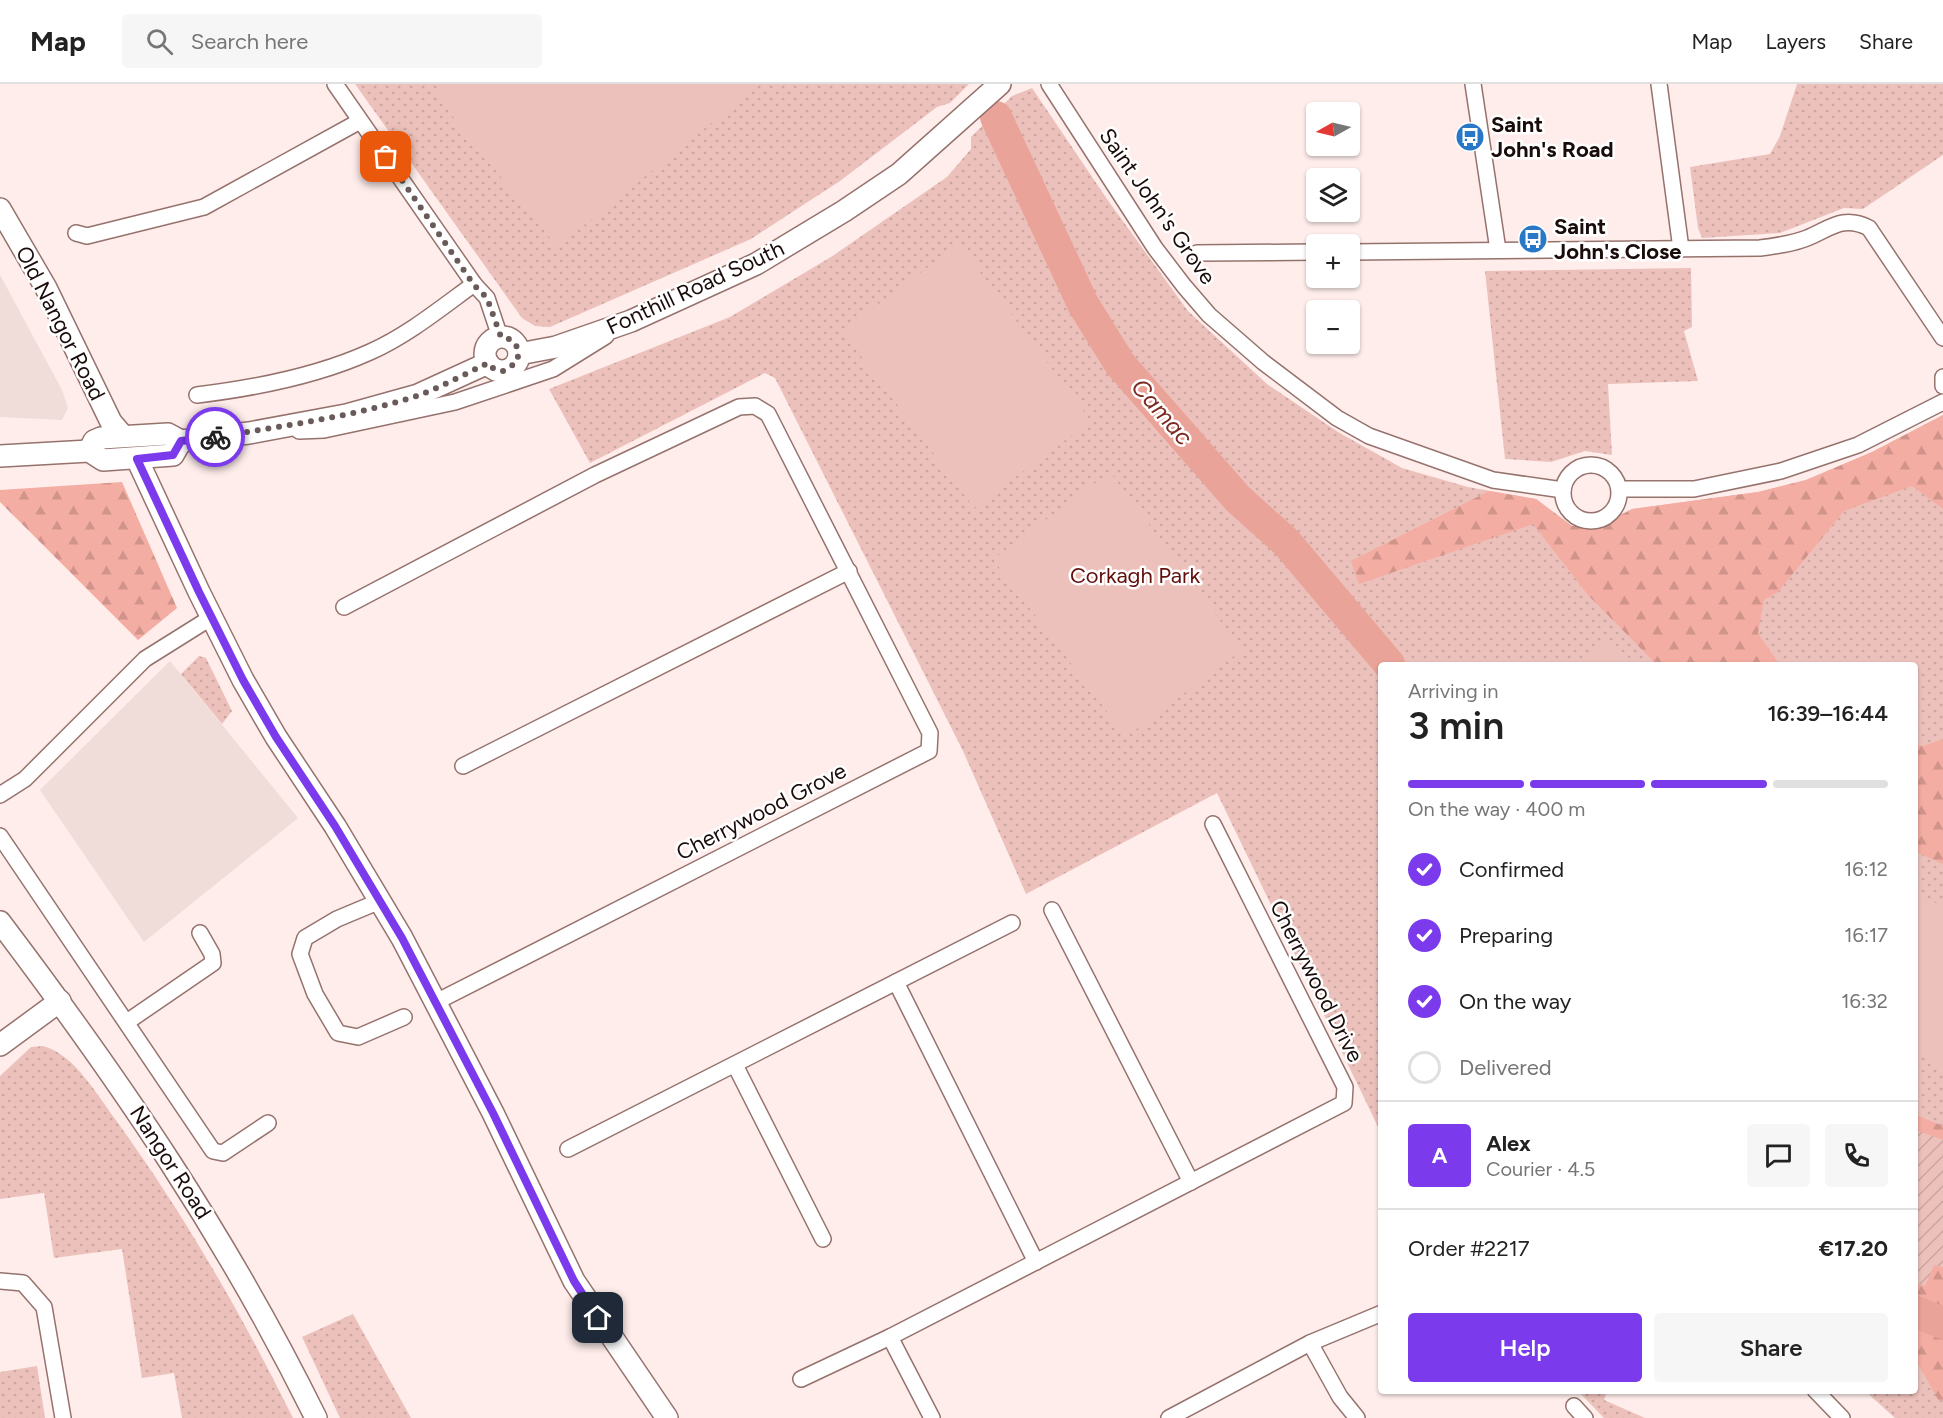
<!DOCTYPE html>
<html lang="en">
<head>
<meta charset="utf-8">
<style>
	body { margin:0; font-family:Figtree,sans-serif; background:#f6f6f6; color:#222; height:100vh; display:flex; flex-direction:column; font-size:22px; white-space:nowrap }
	* { box-sizing:border-box; margin:0 }
	p { font-size:20px; color:#767676 }
	.icon { flex:none; width:33px; height:33px; fill:none; stroke:currentColor; stroke-width:2; stroke-linecap:round; stroke-linejoin:round }
	.map { position:relative; flex:1; overflow:hidden }
	.side { position:absolute; left:1378px; top:578px; width:540px; height:732px; display:flex; flex-direction:column; background:#fff; border-radius:6px; box-shadow:0 2px 4px #0004 }
	.side>* { flex:none }
	.needle { width:39px; rotate:262deg }
	.fabs { position:absolute; left:1306px; top:18px; display:grid; gap:12px }
	.fabs a { display:grid; place-items:center; width:54px; height:54px; border-radius:6px; background:#fff; box-shadow:0 2px 4px #0004; font-size:30px }
	.pin { position:absolute; display:grid; place-items:center; width:51px; height:51px; color:#fff; margin:-26px; border-radius:12px; box-shadow:0 3px 9px #0006 }
	.courier { position:absolute; display:grid; place-items:center; width:60px; height:60px; margin:-30px; border:4px solid #7c3aed; border-radius:50%; background:#fff; color:#222; box-shadow:0 2px 8px #0007 }
	.summary em { font-style:normal; font-weight:600 }
	.summary div { display:flex; flex-direction:column-reverse }
	.summary { display:flex; align-items:center; justify-content:space-between; height:102px; padding:0 30px }
	h1 { font-size:39px; font-weight:600; line-height:45px }
	.bar { display:grid; grid-template-columns:repeat(4,1fr); gap:9px 6px; align-content:center; height:72px; padding:0 30px }
	.bar i { height:8px; border-radius:4px; background:#e0e0e0 }
	.bar .on { background:#7c3aed }
	.bar p { grid-column:span 4 }
	.line { display:flex; align-items:center; gap:15px; padding:0 30px; border-top:2px solid #e0e0e0 }
	.line div { flex:1 }
	.round { display:grid; place-items:center; flex:none; width:63px; height:63px; border-radius:6px; background:#f6f6f6 }
	ol { padding:0 30px; list-style:none }
	li { display:flex; align-items:center; gap:18px; height:66px }
	li p { margin-inline-start:auto }
	li .icon { padding:6px; border-radius:50%; background:#7c3aed; color:#fff; stroke-width:4 }
	li:last-child { color:#767676 }
	li i { width:33px; height:33px; border:3px solid #e0e0e0; border-radius:50% }
	.button { display:flex; gap:12px; margin-top:auto; padding:12px 30px }
	.button a { flex:1; height:69px; border-radius:6px; background:#7c3aed; color:#fff; font-size:24px; font-weight:600; line-height:69px; text-align:center }
	.button a+a { background:#f6f6f6; color:#222 }
	header { display:flex; align-items:center; gap:36px; box-sizing:border-box; height:84px; padding:0 30px; background:#fff; border-bottom:2px solid #e0e0e0 }
	header strong { font-size:28px }
	nav { display:flex; gap:33px; margin-inline-start:auto; font-size:21px }
	.search { width:420px; height:54px; background:#f6f6f6; display:flex; align-items:center; gap:15px; box-sizing:border-box; padding:0 21px; border-radius:6px; color:#767676; font-size:22px }
	.map>svg:first-child { display:block }
	.built { fill:#f0dcd9 }
	.grass { fill:url(#grass-dots) }
	.forest { fill:url(#forest-firs) }
	.garden { fill:url(#garden-furrows) }
	.pitch { fill:#edc1bb }
	.lines { fill:none; stroke-linecap:round; stroke-linejoin:round }
	.river { stroke:#eaa399; stroke-width:32 }
	.street-casing { stroke:#96726d; stroke-width:18 }
	.secondary-casing { stroke:#96726d; stroke-width:24 }
	.street { stroke:#fff; stroke-width:15 }
	.secondary { stroke:#fff; stroke-width:21 }
	.done { stroke:#695b59; stroke-width:6; stroke-dasharray:0 10.8 }
	.route { stroke:#7c3aed; stroke-width:8 }
	.labels { text-anchor:middle; stroke-width:5; stroke-linejoin:round; paint-order:stroke }
	.poi-label { font-size:22px; font-weight:bold; fill:#190c0a; stroke:#fff; text-anchor:start }
	.street-label { font-size:22px; fill:#190c0a; stroke:#fff }
	.park-label { font-size:22px; fill:#610e0c; stroke:#fff }
	.water-label { font-size:24px; font-style:italic; fill:#7c2a23; stroke:#fff }
</style>
</head>
<body>
<header>
<strong>Map</strong>
<div class="search"><svg class="icon" aria-label="search" viewBox="0 0 24 24"><circle cx="10" cy="10" r="6"/><path d="M15 15l6 6"/></svg>Search here</div>
<nav><a>Map</a><a>Layers</a><a>Share</a></nav>
</header>
<div class="map">
<svg width="1943" height="1334" viewBox="0 0 1943 1334">
	<defs>
		<pattern id="grass-dots" width="8" height="8" patternUnits="userSpaceOnUse" patternTransform="scale(1.5)"><rect width="8" height="8" fill="#edc1bb"/><path d="M2 2h.1M6 6h.1" fill="none" stroke="#cba59f" stroke-width="1.8" stroke-linecap="round"/></pattern>
		<pattern id="forest-firs" width="22" height="20" patternUnits="userSpaceOnUse" patternTransform="scale(1.5)"><rect width="22" height="20" fill="#f4ada3"/><path d="M5 1l3.5 6h-7zM16 11l3.5 6h-7z" fill="#d1948b"/></pattern>
		<pattern id="garden-furrows" width="10" height="10" patternUnits="userSpaceOnUse" patternTransform="scale(1.5)"><rect width="10" height="10" fill="#edc1bb"/><path d="M-1 1l2-2M0 10L10 0M9 11l2-2" fill="none" stroke="#cba59f"/></pattern>
	</defs>
	<rect width="100%" height="100%" fill="#feedeb"/>
	<g class="built">
		<polygon points="0,191 62,306 68,324 62,336 0,333"/>
		<polygon points="170,577 298,734 144,858 40,706"/>
	</g>
	<g class="grass">
		<polygon points="355,0 969,0 950,19 937,23 840,97 751,155 550,243 535,242 522,234"/>
		<polygon points="1797,0 1943,0 1943,71 1863,125 1844,124 1780,149 1702,154 1698,144 1690,83 1770,70 1780,52"/>
		<polygon points="1032,4 1107,115 1188,227 1267,300 1338,348 1402,384 1468,403 1536,415 1572,442 1613,435 1632,425 1758,408 1806,396 1872,368 1943,331 1943,1334 1895,1334 1865,1307 1916,1306 1916,580 1382,580 1381,1049 1217,709 1026,810 963,667 775,294 765,289 590,379 549,305 730,233 831,173 947,93 971,65 971,53 1012,12"/>
		<polygon points="1691,184 1692,243 1684,247 1698,297 1608,300 1612,371 1585,367 1551,378 1505,375 1485,187"/>
		<polygon points="199,572 206,574 232,627 222,640 181,590"/>
		<path d="M 43,962 C 75,970 99,1014 118,1039 C 185,1132 242,1231 293,1334 L 182,1334 L 174,1289 L 142,1294 L 122,1165 L 54,1174 L 44,1109 L 0,1115 L 0,992 L 31,963 Z"/>
		<polygon points="353,1230 411,1334 340,1334 302,1253"/>
		<polygon points="37,1282 45,1334 0,1334 0,1288"/>
		<polygon points="1578,1307 1607,1307 1604,1316 1645,1334 1604,1334"/>
	</g>
	<g class="forest">
		<polygon points="1943,331 1943,425 1912,402 1844,427 1778,508 1764,516 1758,549 1779,580 1656,580 1588,511 1533,440 1359,500 1351,477 1489,407 1536,415 1572,442 1613,435 1632,425 1758,408 1806,396 1872,368"/>
		<polygon points="122,398 177,524 138,556 0,418 0,406"/>
		<polygon points="1943,655 1943,780 1916,768 1916,661 1923,662"/>
		<polygon points="1916,1031 1943,1042 1943,1316 1939,1317 1916,1277"/>
	</g>
	<polygon class="garden" points="1916,1046 1943,1056 1943,1183 1934,1181 1925,1202 1916,1199"/>
	<g class="pitch">
		<polygon points="443,0 760,0 557,163 433,8"/>
		<polygon points="959,160 1091,337 974,424 842,247"/>
		<polygon points="1110,388 1242,566 1126,653 993,475"/>
		<polygon points="1606,553 1636,580 1582,580"/>
		<polygon points="1916,808 1943,823 1943,984 1916,969"/>
	</g>
	<g class="lines">
		<g class="river">
			<polyline points="996,33 1083,220 1120,280 1238,415 1286,458 1389,580"/>
			<polyline points="1916,1228 1943,1239"/>
		</g>
		<g class="street-casing">
			<g id="street">
				<polyline points="335,0 474,200 487,214 500,253"/>
				<polyline points="1049,0 1155,164 1184,202 1209,231 1263,278 1337,334 1369,352 1493,396 1563,406"/>
				<polyline points="1473,0 1498,166"/>
				<polyline points="1659,0 1681,165"/>
				<polyline points="76,149 87,152 204,123 360,37"/>
				<path d="M 1350,168 L 1760,164 C 1776,162 1792,160 1807,154 C 1831,144 1843,131 1869,144 L 1943,254"/>
				<polyline points="1197,169 1317,168"/>
				<polyline points="1943,293 1943,302"/>
				<path d="M 197,311 C 255,304 317,292 370,268 C 408,251 441,224 474,200"/>
				<polyline points="299,347 324,346 455,318 553,285 606,252"/>
				<circle cx="1591" cy="409" r="28"/>
				<polyline points="1619,405 1694,405 1781,387 1858,361 1943,318"/>
				<polyline points="344,523 595,391 739,323 755,322 768,330 930,649 929,667 436,918"/>
				<polyline points="463,682 849,487"/>
				<polyline points="0,711 25,695 145,575 212,533"/>
				<polyline points="0,752 213,1067 223,1069 268,1039"/>
				<polyline points="380,817 337,835 305,854 300,870 315,910 338,949 358,953 404,933"/>
				<polyline points="1052,826 1191,1098"/>
				<polyline points="896,898 1036,1178"/>
				<polyline points="127,938 213,879 212,870 200,849"/>
				<polyline points="735,981 823,1155"/>
				<polyline points="568,1065 1012,839"/>
				<polyline points="0,1197 23,1199 44,1223 63,1334"/>
				<polyline points="890,1253 932,1334"/>
				<polyline points="1310,1259 1340,1313 1357,1334"/>
				<polyline points="801,1295 890,1253 1344,1019 1345,1003 1213,740"/>
				<polyline points="1815,1306 1842,1334"/>
				<polyline points="1574,1322 1585,1334"/>
				<polyline points="1169,1334 1310,1259 1382,1229"/>
			</g>
		</g>
		<g class="secondary-casing">
			<g id="secondary">
				<polyline points="0,125 46,204 111,338 123,352"/>
				<circle cx="502" cy="270" r="17"/>
				<polyline points="519,270 556,263 631,237 756,180 844,127 899,90 1000,0"/>
				<polyline points="89,367 94,357 101,354 168,350 181,357 249,349 346,331 418,311 488,279"/>
				<polyline points="0,372 89,367 103,376 173,371 181,357"/>
				<polyline points="137,375 199,508 243,596 276,653 335,742 402,854 493,1029 574,1197 667,1334"/>
				<path d="M 0,838 C 121,998 227,1153 316,1334"/>
				<polyline points="0,961 60,917"/>
			</g>
		</g>
		<use href="#street" class="street"/>
		<use href="#secondary" class="secondary"/>
	</g>
	<g class="lines">
		<path class="done" d="M 215,353 C 283,342 351,333 417,312 C 441,303 465,290 488,279 L 494,285 L 503,287 L 516,279 C 522,266 515,254 501,253 L 487,214 L 474,201 L 386,73"/>
		<polyline class="route" points="215,353 181,357 173,371 137,375 199,508 243,596 276,653 335,742 402,854 493,1029 574,1197 598,1234"/>
	</g>
	<defs>
		<g id="bus-disc" transform="scale(1.5)"><circle r="9.5" fill="#2878c7" stroke="#fff"/><path d="M-5-6H5V4H4V6H2V4H-2V6H-4V4H-5ZM-3.5-4V0h7V-4ZM-3.5 1.2v1.5H-2V1.2ZM2 1.2v1.5H3.5V1.2Z" fill="#fff"/></g>
	</defs>
	<g fill-rule="evenodd">
		<use href="#bus-disc" x="1470" y="53"/>
		<use href="#bus-disc" x="1533" y="155"/>
	</g>
	<g class="labels">
		<g class="poi-label">
			<text x="1491" y="48">Saint<tspan x="1491" dy="25">John's Road</tspan></text>
			<text x="1554" y="150">Saint<tspan x="1554" dy="25">John's Close</tspan></text>
		</g>
		<g class="street-label">
			<text transform="translate(1158 122) rotate(55)" y="8">Saint John's Grove</text>
			<text transform="translate(695 203) rotate(-25)" y="8">Fonthill Road South</text>
			<text transform="translate(61 239) rotate(63)" y="8">Old Nangor Road</text>
			<text transform="translate(761 727) rotate(-27)" y="8">Cherrywood Grove</text>
			<text transform="translate(1317 897) rotate(63)" y="8">Cherrywood Drive</text>
			<text transform="translate(171 1078) rotate(57)" y="8">Nangor Road</text>
		</g>
		<g class="park-label">
			<text x="1135" y="499">Corkagh Park</text>
		</g>
		<g class="water-label">
			<text transform="translate(1162 328) rotate(49)" y="8">Camac</text>
		</g>
	</g>
</svg>
<div class="fabs">
<a><svg class="needle" viewBox="-14 -14 28 28"><path d="M0-13l5 13h-10z" fill="#e53935"/><path d="M0 13l5-13h-10z" fill="#767676"/></svg></a>
<a><svg class="icon" aria-label="layers" viewBox="0 0 24 24"><path d="M12 4l9 5-9 5-9-5zM3 14l9 5 9-5"/></svg></a>
<a>+</a>
<a>−</a>
</div>
<div class="pin" style="left:386px;top:73px;background:#ea580c"><svg class="icon" aria-label="bag" viewBox="0 0 24 24"><path d="M5 8h14l-1 12H6zM9 8a3 3 0 0 1 6 0"/></svg></div>
<div class="pin" style="left:598px;top:1234px;background:#1f2937"><svg class="icon" aria-label="home" viewBox="0 0 24 24"><path d="M3 11l9-7 9 7M6 9v11h12V9"/></svg></div>
<div class="courier" style="left:215px;top:353px"><svg class="icon" aria-label="bike" viewBox="0 0 24 24"><circle cx="6" cy="16" r="4"/><circle cx="18" cy="16" r="4"/><path d="M6 16l4-8h5l3 8M10 8l3 8H6M13 5h3"/></svg></div>
<section class="side">
<div class="summary"><div><h1>3 min</h1><p>Arriving in</p></div><em>16:39–16:44</em></div>
<div class="bar"><i class="on"></i><i class="on"></i><i class="on"></i><i></i><p>On the way · 400 m</p></div>
<ol>
<li><svg class="icon" aria-label="check" viewBox="0 0 24 24"><path d="M5 12l5 5 9-10"/></svg>Confirmed<p>16:12</p></li>
<li><svg class="icon" aria-label="check" viewBox="0 0 24 24"><path d="M5 12l5 5 9-10"/></svg>Preparing<p>16:17</p></li>
<li><svg class="icon" aria-label="check" viewBox="0 0 24 24"><path d="M5 12l5 5 9-10"/></svg>On the way<p>16:32</p></li>
<li><i></i>Delivered</li>
</ol>
<div class="line" style="height:108px"><b class="round" style="background:#7c3aed;color:#fff">A</b><div><b>Alex</b><p>Courier · 4.5</p></div><a class="round"><svg class="icon" aria-label="chat" viewBox="0 0 24 24"><path d="M4 5h16v11H9l-5 4z"/></svg></a><a class="round"><svg class="icon" aria-label="phone" viewBox="0 0 24 24"><path d="M5 4h4l2 5-3 2q2 4 5 5l2-3 5 2v4C11 20 4 13 5 4z"/></svg></a></div>
<div class="line" style="height:78px"><div>Order #2217</div><b>€17.20</b></div>
<div class="button"><a>Help</a><a>Share</a></div>
</section>
</div>
</body>
</html>
